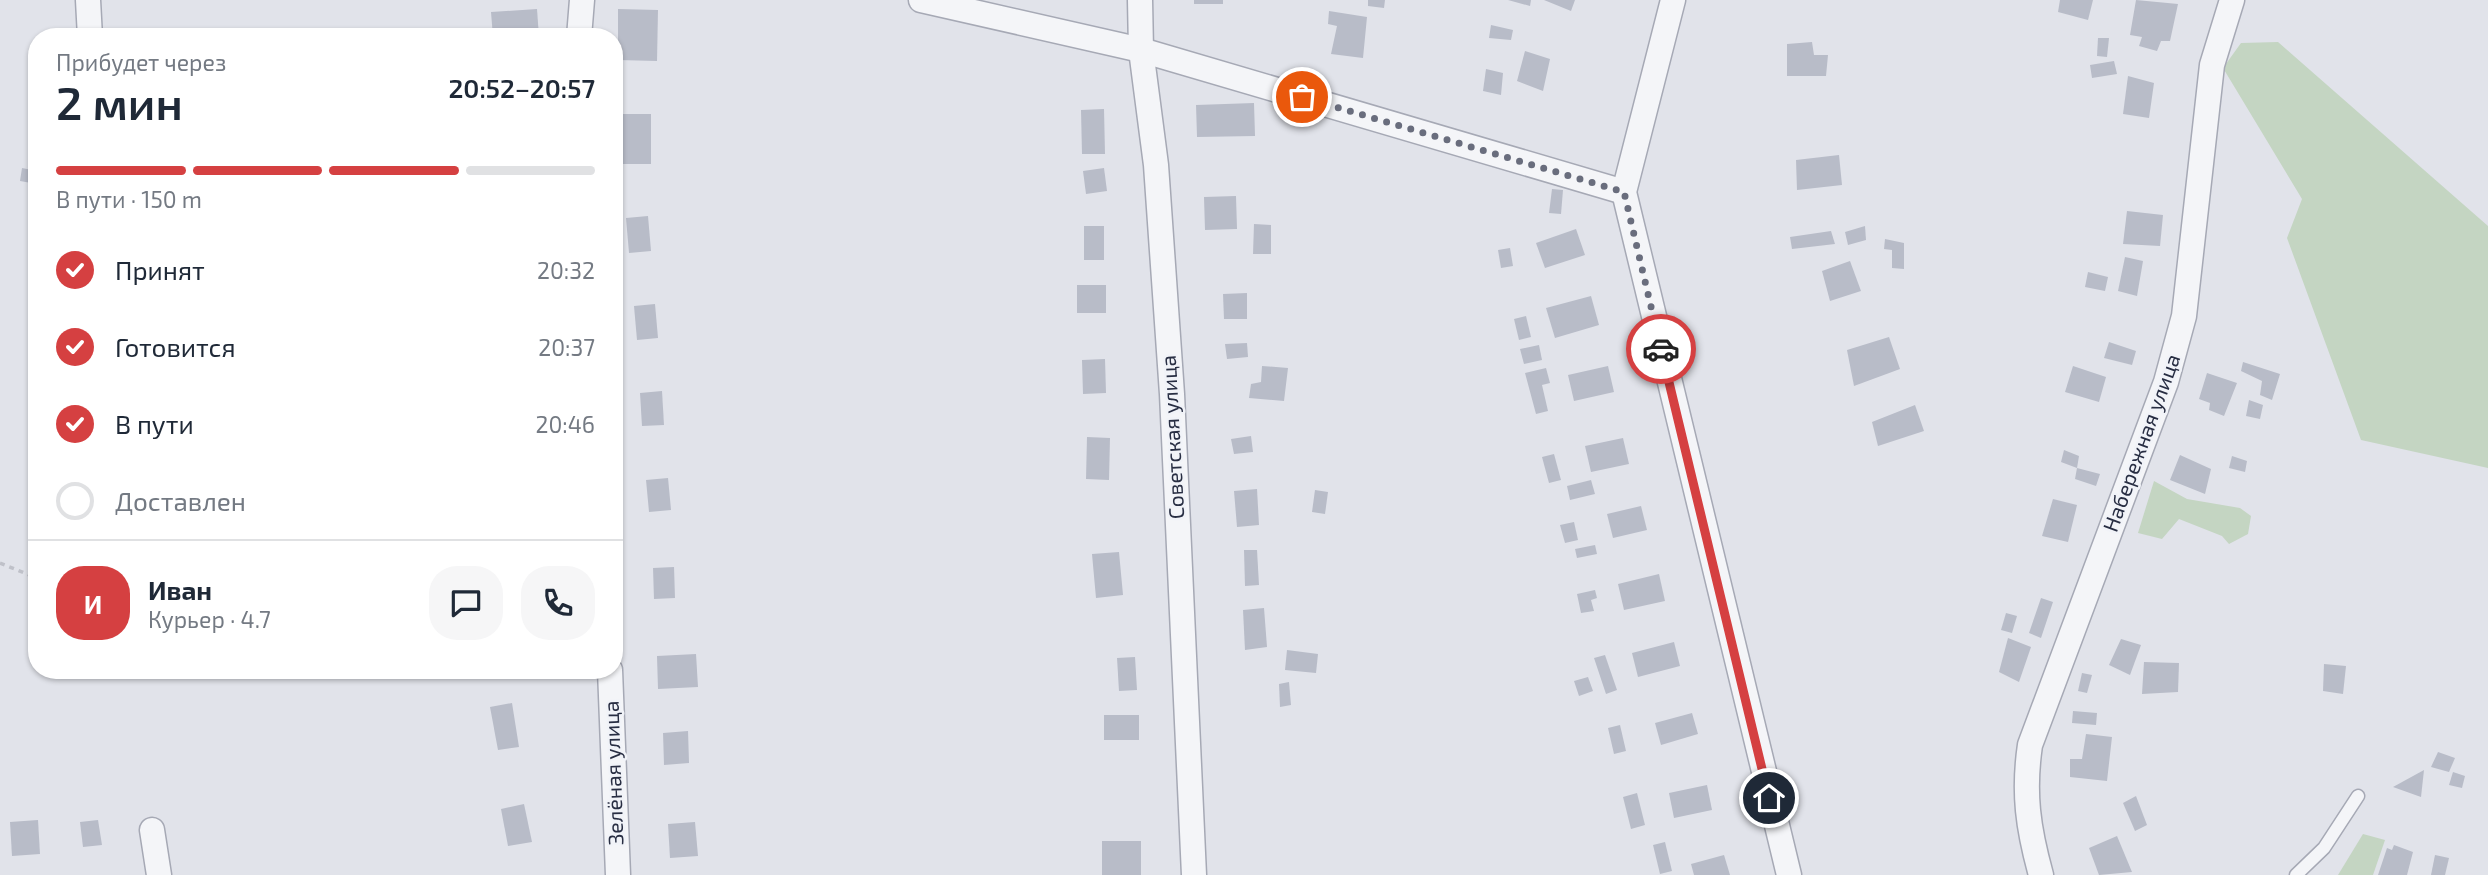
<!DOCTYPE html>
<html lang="ru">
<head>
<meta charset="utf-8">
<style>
	body { margin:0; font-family:"Exo 2",sans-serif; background:#f6f6f7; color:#1f2937; height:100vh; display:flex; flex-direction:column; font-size:26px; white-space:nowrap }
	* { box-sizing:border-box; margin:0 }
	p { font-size:23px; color:#747a83 }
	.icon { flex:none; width:38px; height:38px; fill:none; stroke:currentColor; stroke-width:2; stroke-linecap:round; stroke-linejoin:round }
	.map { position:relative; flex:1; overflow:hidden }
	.sheet { position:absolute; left:28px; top:28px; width:595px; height:651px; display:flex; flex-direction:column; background:#fff; border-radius:28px; box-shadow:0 2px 5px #0004 }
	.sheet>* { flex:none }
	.pin { position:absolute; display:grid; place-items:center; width:60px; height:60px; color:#fff; margin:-30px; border:4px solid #fff; border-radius:50%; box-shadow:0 2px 7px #0007 }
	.courier { position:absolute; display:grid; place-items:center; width:70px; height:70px; margin:-35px; border:5px solid #d54041; border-radius:50%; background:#fff; color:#222; box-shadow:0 2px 9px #0007 }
	.summary em { font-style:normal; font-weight:600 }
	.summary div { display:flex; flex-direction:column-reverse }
	.summary { display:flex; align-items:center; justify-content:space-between; height:119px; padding:0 28px }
	h1 { font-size:46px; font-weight:600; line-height:52px }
	.bar { display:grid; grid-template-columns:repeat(4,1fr); gap:10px 7px; align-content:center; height:84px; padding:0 28px }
	.bar i { height:9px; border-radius:5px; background:#e0e1e3 }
	.bar .active { background:#d54041 }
	.bar p { grid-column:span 4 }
	.line { display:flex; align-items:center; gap:18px; padding:0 28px; border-top:2px solid #e0e1e3 }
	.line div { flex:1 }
	.round { display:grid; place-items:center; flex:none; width:74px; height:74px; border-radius:28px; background:#f6f6f7 }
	ol { padding:0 28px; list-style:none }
	li { display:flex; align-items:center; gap:21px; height:77px }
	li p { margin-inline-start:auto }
	li .icon { padding:7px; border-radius:50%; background:#d54041; color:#fff; stroke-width:4 }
	li:last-child { color:#747a83 }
	li i { width:38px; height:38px; border:4px solid #e0e1e3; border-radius:50% }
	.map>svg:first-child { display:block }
	.green { fill:#c4d5c2 }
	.building { fill:#b8bcc8 }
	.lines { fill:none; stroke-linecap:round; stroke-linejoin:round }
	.lane-casing { stroke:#a6a9b5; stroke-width:15 }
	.street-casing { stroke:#a6a9b5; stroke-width:27 }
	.path { stroke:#bfc1c9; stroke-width:3.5; stroke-dasharray:5 5; stroke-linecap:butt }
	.lane { stroke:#f4f5f8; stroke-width:12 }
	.street { stroke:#f4f5f8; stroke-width:24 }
	.done { stroke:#696d7d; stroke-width:7; stroke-dasharray:0 12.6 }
	.route { stroke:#d54041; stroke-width:9 }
	.labels { text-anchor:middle; stroke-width:5; stroke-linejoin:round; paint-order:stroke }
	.street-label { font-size:21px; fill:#282e43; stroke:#f1f3f8 }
</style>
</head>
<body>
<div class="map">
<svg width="2488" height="875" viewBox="0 0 2488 875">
	<rect width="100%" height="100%" fill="#e1e3ea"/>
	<g class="green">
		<polygon points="2278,42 2488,226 2488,468 2361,440 2287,238 2302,199 2223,68 2241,43"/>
		<polygon points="2154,481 2187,499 2240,508 2251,516 2248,534 2229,544 2222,536 2179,519 2162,539 2138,533"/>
		<polygon points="2363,834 2385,840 2373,875 2338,875"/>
	</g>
	<g class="building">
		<rect x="1194" y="0" width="29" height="4"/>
		<polygon points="1368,0 1385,0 1384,8 1368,6"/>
		<polygon points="1508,0 1531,0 1530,6"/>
		<polygon points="1544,0 1575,0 1571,11"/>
		<polygon points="2060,0 2093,0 2088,20 2058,12"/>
		<polygon points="2136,0 2178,4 2170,41 2161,41 2157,51 2139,46 2142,37 2130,35"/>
		<polygon points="537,9 539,37 493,37 491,12"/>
		<polygon points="618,9 658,10 657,61 618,60"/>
		<polygon points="1329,11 1367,17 1363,58 1331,54 1337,26 1328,24"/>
		<polygon points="1491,25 1513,30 1511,40 1489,38"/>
		<polygon points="2098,38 2109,38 2107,57 2097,56"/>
		<polygon points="1812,42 1814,55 1828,55 1826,76 1787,76 1787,44"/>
		<polygon points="1525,51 1550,59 1543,91 1517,81"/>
		<polygon points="2114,61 2117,74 2092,78 2090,65"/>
		<polygon points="1486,69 1503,73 1501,95 1483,91"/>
		<polygon points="2128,76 2154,83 2149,118 2123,114"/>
		<polygon points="1254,103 1255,136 1197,137 1196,105"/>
		<polygon points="1104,109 1105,154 1082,154 1081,110"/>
		<rect x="623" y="114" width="28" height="50"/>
		<polygon points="1839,155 1842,185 1797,190 1796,160"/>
		<polygon points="22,168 37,171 37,184 20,181"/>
		<polygon points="1104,168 1107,191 1086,194 1083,171"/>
		<polygon points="1552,189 1563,190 1561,214 1549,213"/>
		<polygon points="1236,196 1237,229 1205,230 1204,197"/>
		<polygon points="2127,211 2163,215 2160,246 2123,244"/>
		<polygon points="648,216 651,251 629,253 626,218"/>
		<polygon points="1254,224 1271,225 1271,254 1253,254"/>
		<rect x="1084" y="226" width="20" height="34"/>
		<polygon points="1865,226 1866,240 1848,245 1845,232"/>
		<polygon points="1576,229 1585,255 1545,268 1536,243"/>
		<polygon points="1831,231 1835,244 1792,249 1790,237"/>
		<polygon points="1885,239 1904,243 1904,269 1892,268 1892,250 1884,249"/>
		<polygon points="1510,248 1513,266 1501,268 1498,250"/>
		<polygon points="2125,257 2143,261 2137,296 2118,291"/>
		<polygon points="1850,261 1861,291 1830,301 1822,271"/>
		<polygon points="2088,272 2108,277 2105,291 2085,287"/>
		<rect x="1077" y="285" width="29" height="28"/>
		<polygon points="1247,293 1247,319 1224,319 1223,294"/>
		<polygon points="1591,296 1599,325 1555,338 1546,308"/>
		<polygon points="655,304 658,338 637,340 634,306"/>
		<polygon points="1526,316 1531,337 1519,340 1514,319"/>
		<polygon points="1889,337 1900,369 1854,386 1847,350"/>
		<polygon points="2109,342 2136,351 2132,365 2104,358"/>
		<polygon points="1247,343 1248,357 1227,359 1225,344"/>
		<polygon points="1539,345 1542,360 1524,364 1520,349"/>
		<polygon points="1105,359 1106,393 1083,394 1082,360"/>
		<polygon points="2243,362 2280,374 2272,400 2260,395 2262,381 2241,371"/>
		<polygon points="1262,366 1288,368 1284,401 1249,398 1251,384 1261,382"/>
		<polygon points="1608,366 1614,392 1574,401 1568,375"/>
		<polygon points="2073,366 2106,377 2099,402 2065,392"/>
		<polygon points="1546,368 1550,383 1542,385 1548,411 1536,414 1525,373"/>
		<polygon points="2207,373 2237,383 2224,416 2209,410 2210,403 2199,399"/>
		<polygon points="662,391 664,425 642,426 640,393"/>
		<polygon points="2249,400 2263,405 2260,419 2246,416"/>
		<polygon points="1915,405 1924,431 1878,446 1872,422"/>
		<polygon points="1251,436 1253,452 1234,454 1231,439"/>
		<polygon points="1087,437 1110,438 1109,480 1086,479"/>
		<polygon points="1623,438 1629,464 1591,472 1585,446"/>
		<polygon points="2064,450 2079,456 2077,468 2100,474 2096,486 2075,479 2077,468 2061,462"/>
		<polygon points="1554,454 1561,480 1549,483 1542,457"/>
		<polygon points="2180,455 2211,469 2205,494 2170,480"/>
		<polygon points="2232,456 2247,461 2245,472 2229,468"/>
		<polygon points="668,478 671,510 649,512 646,480"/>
		<polygon points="1591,480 1595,494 1570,500 1567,486"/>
		<polygon points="1257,489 1259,525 1237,527 1234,491"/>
		<polygon points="1315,490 1328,492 1325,514 1312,512"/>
		<polygon points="2053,499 2077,505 2068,542 2042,536"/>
		<polygon points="1641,506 1647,530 1613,538 1607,514"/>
		<polygon points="1574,522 1578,540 1565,543 1560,525"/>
		<polygon points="1595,545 1597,554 1577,558 1575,549"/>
		<polygon points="1244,550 1257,550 1259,585 1245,586"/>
		<polygon points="1119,552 1123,595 1096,598 1092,554"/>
		<polygon points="674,567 675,598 654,599 653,568"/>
		<polygon points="1659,574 1665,601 1624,610 1618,584"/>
		<polygon points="1595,590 1597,598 1591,600 1594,611 1581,613 1577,594"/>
		<polygon points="2041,598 2053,602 2041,638 2029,633"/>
		<polygon points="1264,608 1267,647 1245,650 1243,610"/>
		<polygon points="2006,613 2017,616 2012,633 2001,630"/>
		<polygon points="2008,638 2031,647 2019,682 1999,672"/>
		<polygon points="2121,639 2141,645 2130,675 2109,665"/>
		<polygon points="1674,642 1680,666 1638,677 1632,653"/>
		<polygon points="1287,650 1318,654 1316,673 1285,670"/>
		<polygon points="696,654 698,687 658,689 657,656"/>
		<polygon points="1605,655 1617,690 1606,694 1594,658"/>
		<polygon points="1135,657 1137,690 1119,691 1117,658"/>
		<polygon points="2144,662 2179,663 2178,692 2142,694"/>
		<polygon points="2324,664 2346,666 2343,694 2323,691"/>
		<polygon points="2082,673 2092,675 2087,693 2078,691"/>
		<polygon points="1588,677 1593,691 1579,696 1574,681"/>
		<polygon points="1289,682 1291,705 1280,707 1279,684"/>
		<polygon points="512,703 519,747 498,750 490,707"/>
		<polygon points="2073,711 2097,713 2096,725 2072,723"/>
		<polygon points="1692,713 1698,734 1661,745 1655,723"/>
		<rect x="1104" y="715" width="35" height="25"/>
		<polygon points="1620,725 1626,751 1614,754 1608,728"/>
		<polygon points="688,731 689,763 664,765 663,733"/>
		<polygon points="2086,734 2112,737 2107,781 2070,777 2070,759 2082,759"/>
		<polygon points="2438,752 2455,758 2449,772 2431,767"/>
		<polygon points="2424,770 2421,797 2393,787"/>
		<polygon points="2453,772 2465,776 2462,788 2449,785"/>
		<polygon points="1707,785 1712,810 1674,818 1669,793"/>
		<polygon points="1637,793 1645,825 1631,829 1623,797"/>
		<polygon points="2136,796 2147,825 2135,831 2123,803"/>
		<polygon points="524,804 532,842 508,846 501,809"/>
		<polygon points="38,820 40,854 12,856 10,822"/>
		<polygon points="98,820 102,845 83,847 80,822"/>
		<polygon points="695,822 698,856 670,858 668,824"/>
		<polygon points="2117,836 2132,872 2099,875 2089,848"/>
		<rect x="1102" y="841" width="39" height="34"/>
		<polygon points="1665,842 1672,871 1660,874 1653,845"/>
		<polygon points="2394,845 2413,852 2407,875 2378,875 2387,848 2392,850"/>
		<polygon points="1724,855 1730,875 1694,875 1691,864"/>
		<polygon points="2435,855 2449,858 2445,875 2431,875"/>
	</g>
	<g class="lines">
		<g class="lane-casing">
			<polyline id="lane" points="2296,875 2324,848 2358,796"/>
		</g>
		<g class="street-casing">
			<g id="street">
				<polyline points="88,0 90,37"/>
				<polyline points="921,0 1141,50 1624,192"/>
				<polyline points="1140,0 1141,50 1156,165 1172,394 1194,875"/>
				<polyline points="1673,0 1624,192 1789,875"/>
				<polyline points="579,37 582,0"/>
				<polyline points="610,670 618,875"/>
				<polyline points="152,830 159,875"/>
				<path d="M 2041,875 C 2028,828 2023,793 2030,745 L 2166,382 L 2184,316 L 2212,65 L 2232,0"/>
			</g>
		</g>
		<polyline class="path" points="0,563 37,578"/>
		<use href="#lane" class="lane"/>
		<use href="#street" class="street"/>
	</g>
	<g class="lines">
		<polyline class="done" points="1302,97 1624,192 1661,349"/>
		<polyline class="route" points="1661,349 1769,798"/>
	</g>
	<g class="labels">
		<g class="street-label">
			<text transform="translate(1173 437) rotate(-93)" y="7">Советская улица</text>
			<text transform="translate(2142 443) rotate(-70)" y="7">Набережная улица</text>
			<text transform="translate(614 773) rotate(-92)" y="7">Зелёная улица</text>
		</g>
	</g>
</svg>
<div class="pin" style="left:1302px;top:97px;background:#ea580c"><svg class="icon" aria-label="bag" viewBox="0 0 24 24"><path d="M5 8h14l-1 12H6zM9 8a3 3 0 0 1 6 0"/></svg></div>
<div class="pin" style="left:1769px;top:798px;background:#1f2937"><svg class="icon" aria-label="home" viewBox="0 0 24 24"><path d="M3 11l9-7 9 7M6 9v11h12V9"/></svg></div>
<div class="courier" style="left:1661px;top:349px"><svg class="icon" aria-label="car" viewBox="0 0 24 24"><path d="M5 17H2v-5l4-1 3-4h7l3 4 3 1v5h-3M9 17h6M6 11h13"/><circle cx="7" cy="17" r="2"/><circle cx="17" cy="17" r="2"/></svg></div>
<section class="sheet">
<div class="summary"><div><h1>2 мин</h1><p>Прибудет через</p></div><em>20:52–20:57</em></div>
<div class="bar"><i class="active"></i><i class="active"></i><i class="active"></i><i></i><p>В пути · 150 m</p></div>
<ol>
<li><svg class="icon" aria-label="check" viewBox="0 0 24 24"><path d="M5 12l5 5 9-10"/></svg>Принят<p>20:32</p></li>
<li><svg class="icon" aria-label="check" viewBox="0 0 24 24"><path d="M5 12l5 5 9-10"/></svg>Готовится<p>20:37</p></li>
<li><svg class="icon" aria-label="check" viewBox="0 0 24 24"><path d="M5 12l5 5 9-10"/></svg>В пути<p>20:46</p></li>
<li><i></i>Доставлен</li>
</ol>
<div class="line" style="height:126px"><b class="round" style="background:#d54041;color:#fff">И</b><div><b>Иван</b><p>Курьер · 4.7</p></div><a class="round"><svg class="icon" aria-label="chat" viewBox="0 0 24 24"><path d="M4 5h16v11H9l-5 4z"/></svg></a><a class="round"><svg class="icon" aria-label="phone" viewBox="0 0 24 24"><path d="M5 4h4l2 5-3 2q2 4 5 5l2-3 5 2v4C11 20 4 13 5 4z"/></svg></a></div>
</section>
</div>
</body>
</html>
